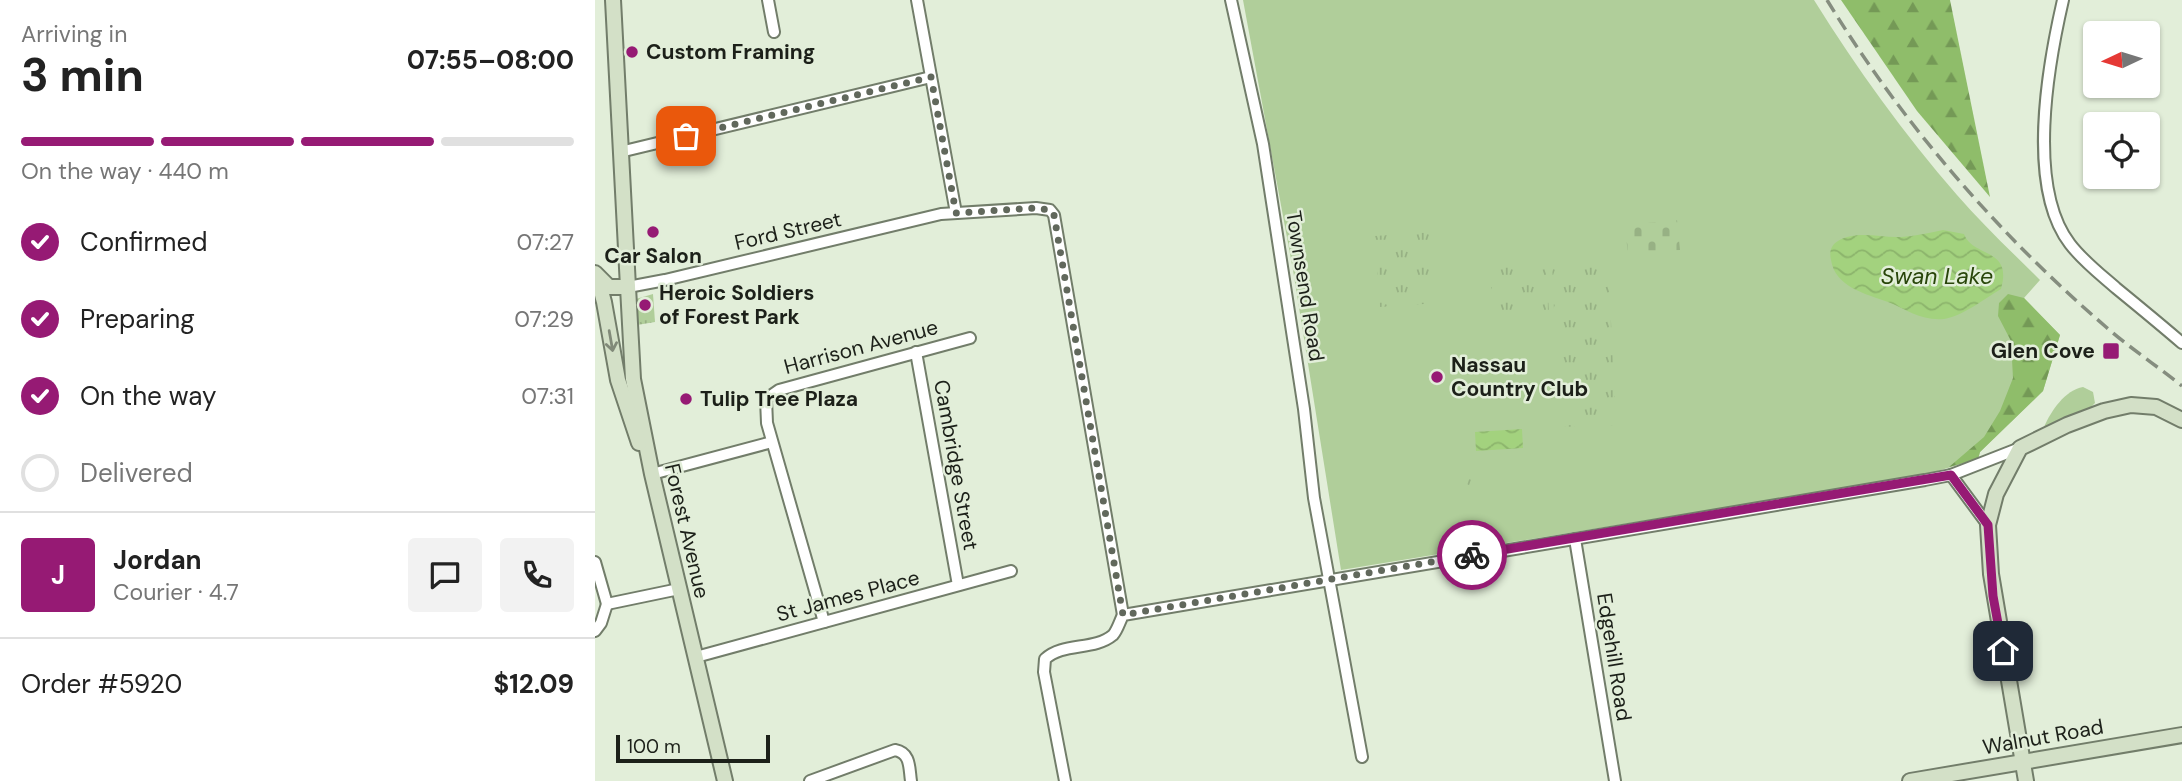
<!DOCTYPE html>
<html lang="en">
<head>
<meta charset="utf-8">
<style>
	body { margin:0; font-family:"DM Sans",sans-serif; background:#f2f2f2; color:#222; height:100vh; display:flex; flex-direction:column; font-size:26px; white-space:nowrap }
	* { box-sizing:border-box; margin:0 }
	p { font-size:23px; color:#767676 }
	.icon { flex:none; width:38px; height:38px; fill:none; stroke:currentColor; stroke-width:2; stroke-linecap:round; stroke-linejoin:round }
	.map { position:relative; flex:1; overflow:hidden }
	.panel { display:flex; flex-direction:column; background:#fff; width:595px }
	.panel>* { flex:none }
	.needle { width:46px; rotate:266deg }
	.fabs { position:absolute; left:1488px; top:21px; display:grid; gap:14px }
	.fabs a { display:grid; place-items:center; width:77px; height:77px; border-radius:7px; background:#fff; box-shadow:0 2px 5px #0004; font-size:35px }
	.scale { position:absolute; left:21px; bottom:18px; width:154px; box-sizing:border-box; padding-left:7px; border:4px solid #1c2019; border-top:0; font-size:19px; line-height:24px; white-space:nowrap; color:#1c2019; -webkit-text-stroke:5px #e2eed9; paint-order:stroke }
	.pin { position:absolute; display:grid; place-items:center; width:60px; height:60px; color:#fff; margin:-30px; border-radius:14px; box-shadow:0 4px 10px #0006 }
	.courier { position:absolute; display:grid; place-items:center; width:70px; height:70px; margin:-35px; border:5px solid #961a74; border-radius:50%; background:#fff; color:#222; box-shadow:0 2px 9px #0007 }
	.headline em { font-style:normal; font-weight:700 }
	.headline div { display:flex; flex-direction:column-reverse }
	.headline { display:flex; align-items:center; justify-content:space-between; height:119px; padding:0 21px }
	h1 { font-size:46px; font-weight:700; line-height:52px }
	.bar { display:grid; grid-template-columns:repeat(4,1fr); gap:10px 7px; align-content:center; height:84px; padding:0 21px }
	.bar i { height:9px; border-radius:5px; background:#e0e0e0 }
	.bar .selected { background:#961a74 }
	.bar p { grid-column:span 4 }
	.line { display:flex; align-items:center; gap:18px; padding:0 21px; border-top:2px solid #e0e0e0 }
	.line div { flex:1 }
	.round { display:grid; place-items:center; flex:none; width:74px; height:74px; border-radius:7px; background:#f2f2f2 }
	ol { padding:0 21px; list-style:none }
	li { display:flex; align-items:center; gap:21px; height:77px }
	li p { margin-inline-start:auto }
	li .icon { padding:7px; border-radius:50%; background:#961a74; color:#fff; stroke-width:4 }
	li:last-child { color:#767676 }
	li i { width:38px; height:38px; border:4px solid #e0e0e0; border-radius:50% }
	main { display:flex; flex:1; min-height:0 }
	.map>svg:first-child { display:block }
	.grass { fill:#b0ce9a }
	.forest { fill:url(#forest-firs) }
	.cemetery { fill:url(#cemetery-stones) }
	.park { fill:url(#park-tufts) }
	.water { fill:url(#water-waves) }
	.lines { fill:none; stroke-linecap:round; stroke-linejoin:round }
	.street-casing { stroke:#727d6a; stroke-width:14 }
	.secondary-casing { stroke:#727d6a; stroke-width:18 }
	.street { stroke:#fff; stroke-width:10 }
	.secondary { stroke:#d3e0c7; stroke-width:14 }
	.rail { stroke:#858d7f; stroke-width:3.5; stroke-dasharray:14 7; stroke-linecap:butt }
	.oneway { stroke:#818a79 }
	.done { stroke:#61685c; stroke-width:7; stroke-dasharray:0 12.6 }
	.route { stroke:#961a74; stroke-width:9 }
	.poi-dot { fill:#961a74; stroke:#e2eed9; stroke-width:2.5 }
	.labels { text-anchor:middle; stroke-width:5; stroke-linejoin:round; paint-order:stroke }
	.poi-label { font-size:21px; font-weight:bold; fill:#1c2019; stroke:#e2eed9; text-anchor:start }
	.street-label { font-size:21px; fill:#1c2019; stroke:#e2eed9 }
	.water-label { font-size:23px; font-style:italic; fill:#29460a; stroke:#e2eed9 }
</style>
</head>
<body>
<main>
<section class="panel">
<div class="headline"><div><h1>3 min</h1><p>Arriving in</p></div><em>07:55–08:00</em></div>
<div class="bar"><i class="selected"></i><i class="selected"></i><i class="selected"></i><i></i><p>On the way · 440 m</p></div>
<ol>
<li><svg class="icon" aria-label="check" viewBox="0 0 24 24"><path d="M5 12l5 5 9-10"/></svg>Confirmed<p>07:27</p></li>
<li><svg class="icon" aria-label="check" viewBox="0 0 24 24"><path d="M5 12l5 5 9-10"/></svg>Preparing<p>07:29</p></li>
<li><svg class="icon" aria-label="check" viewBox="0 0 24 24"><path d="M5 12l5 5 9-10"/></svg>On the way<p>07:31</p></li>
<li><i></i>Delivered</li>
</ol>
<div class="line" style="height:126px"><b class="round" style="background:#961a74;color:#fff">J</b><div><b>Jordan</b><p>Courier · 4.7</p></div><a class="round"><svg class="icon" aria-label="chat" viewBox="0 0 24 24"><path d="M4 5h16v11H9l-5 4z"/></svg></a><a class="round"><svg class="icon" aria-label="phone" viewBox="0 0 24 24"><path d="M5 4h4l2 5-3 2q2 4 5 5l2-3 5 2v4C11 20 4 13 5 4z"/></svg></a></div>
<div class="line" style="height:91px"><div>Order #5920</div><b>$12.09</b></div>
</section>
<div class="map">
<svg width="1587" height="781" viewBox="0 0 1587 781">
	<defs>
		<pattern id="forest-firs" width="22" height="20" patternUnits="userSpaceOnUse" patternTransform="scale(1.75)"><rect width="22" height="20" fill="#8fbd6a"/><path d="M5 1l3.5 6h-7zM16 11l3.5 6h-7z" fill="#749956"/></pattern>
		<pattern id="cemetery-stones" width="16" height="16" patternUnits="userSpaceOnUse" patternTransform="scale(1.75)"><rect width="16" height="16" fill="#b0ce9a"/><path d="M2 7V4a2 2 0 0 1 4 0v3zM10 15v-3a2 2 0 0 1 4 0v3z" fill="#97b184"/></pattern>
		<pattern id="park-tufts" width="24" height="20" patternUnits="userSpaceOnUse" patternTransform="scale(1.75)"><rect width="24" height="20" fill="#b0ce9a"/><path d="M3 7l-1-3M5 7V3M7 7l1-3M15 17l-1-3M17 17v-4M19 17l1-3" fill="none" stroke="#97b184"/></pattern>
		<pattern id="water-waves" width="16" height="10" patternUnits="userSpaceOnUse" patternTransform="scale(1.75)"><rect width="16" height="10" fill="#a3d27e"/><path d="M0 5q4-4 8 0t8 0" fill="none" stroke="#8cb46c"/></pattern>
	</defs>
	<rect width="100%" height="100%" fill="#e2eed9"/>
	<g class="grass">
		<path d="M 648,0 L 1219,0 C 1262,69 1309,134 1362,195 C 1388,225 1417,252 1445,280 L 1429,298 L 1465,335 L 1448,391 L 1385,452 L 1383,459 L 1329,475 L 746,570 L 698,270 Z"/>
		<path d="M 1488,387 L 1498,392 L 1500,403 L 1496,407 L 1449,427 C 1456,411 1470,390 1488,387 Z"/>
	</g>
	<g class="forest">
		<polygon points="1246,0 1355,0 1395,197 1322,111"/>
		<polygon points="1413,294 1429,298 1465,335 1448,391 1385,452 1383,459 1354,467 1389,437 1405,411 1418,378 1416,341 1403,316 1404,303"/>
	</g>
	<polygon class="cemetery" points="1082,220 1085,250 1033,255 1030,225"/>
	<g class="park">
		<polygon points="838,232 843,303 785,307 780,236"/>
		<polygon points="1013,260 1021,425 964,427 957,263"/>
		<polygon points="951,265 954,313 952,315 898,318 895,268"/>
		<polygon points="58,294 60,322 42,325 41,299"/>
		<polygon points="871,469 890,469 891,486 876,488 872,484"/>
	</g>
	<g class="water">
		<path d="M 1348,230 L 1369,234 C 1378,258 1418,247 1406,289 C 1389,299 1368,316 1349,319 C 1326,321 1313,310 1293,302 C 1271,294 1240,287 1236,260 C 1234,252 1236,245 1243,241 C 1262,230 1285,238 1306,237 C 1320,236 1334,233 1348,230 Z"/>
		<polygon points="927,429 928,448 881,451 880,432"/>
	</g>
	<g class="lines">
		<g class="street-casing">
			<g id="street">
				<polyline points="173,0 179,32"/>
				<polyline points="322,0 361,213"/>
				<polyline points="636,0 668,144 709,409 719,498 767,757"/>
				<path d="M 1468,0 C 1453,65 1431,187 1475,244 C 1488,261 1505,274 1521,288 C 1543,306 1565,324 1587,343"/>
				<polyline points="25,152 336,77"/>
				<polyline points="33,287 70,280 346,214 441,208 455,210 459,215 528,615"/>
				<polyline points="321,352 363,585"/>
				<polyline points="57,474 177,442"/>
				<polyline points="1356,475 1393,525"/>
				<polyline points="980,539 1020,781"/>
				<polyline points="0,562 12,604"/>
				<polyline points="12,604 84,589"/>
				<polyline points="229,622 172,423 171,399 184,390 375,338"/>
				<polyline points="0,631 6,623 12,604"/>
				<polyline points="101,657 416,571"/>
				<path d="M 215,781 L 300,750 C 316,753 314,768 316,781"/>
				<path d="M 470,781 L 449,672 L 450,659 C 468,642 499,651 518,635 C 522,631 525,621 528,615 L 1330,480 L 1356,475 L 1425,448"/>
			</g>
		</g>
		<g class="secondary-casing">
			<g id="secondary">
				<polyline points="18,0 33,287"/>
				<polyline points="0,273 14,287 33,287 38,379 57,474 130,781"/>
				<polyline points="2,276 9,302 23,380 44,443"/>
				<polyline points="1315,781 1587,735"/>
				<polyline points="1431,781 1396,574 1393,525 1401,494 1425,448 1472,425 1509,411 1536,405 1561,407 1587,420"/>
			</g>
		</g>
		<use href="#street" class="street"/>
		<use href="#secondary" class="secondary"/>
		<path class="rail" d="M 1232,0 C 1307,123 1402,233 1511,327 C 1535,348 1562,366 1587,386"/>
	</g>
	<defs><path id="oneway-shaft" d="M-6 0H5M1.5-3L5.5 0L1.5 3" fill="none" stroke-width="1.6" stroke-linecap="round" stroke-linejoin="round" transform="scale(1.75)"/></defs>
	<use class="oneway" href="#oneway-shaft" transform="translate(16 341) rotate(80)"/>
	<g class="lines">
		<polyline class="done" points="91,136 336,77 361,213 441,208 455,210 459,215 528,615 877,555"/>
		<polyline class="route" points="877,555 1356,475 1393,525 1398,596 1408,651"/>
	</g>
	<g class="poi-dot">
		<circle cx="37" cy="52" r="7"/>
		<circle cx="58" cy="232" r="7"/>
		<circle cx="50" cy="305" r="7"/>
		<rect x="1507" y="342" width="18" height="18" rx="3.5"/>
		<circle cx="842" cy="377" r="7"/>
		<circle cx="91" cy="399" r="7"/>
	</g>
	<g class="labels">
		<g class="poi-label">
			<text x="51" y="59">Custom Framing</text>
			<text x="58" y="263" text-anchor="middle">Car Salon</text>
			<text x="64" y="300">Heroic Soldiers<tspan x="64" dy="24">of Forest Park</tspan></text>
			<text x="1500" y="358" text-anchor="end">Glen Cove</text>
			<text x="856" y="372">Nassau<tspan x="856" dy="24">Country Club</tspan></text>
			<text x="105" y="406">Tulip Tree Plaza</text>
		</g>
		<g class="street-label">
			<text transform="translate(193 231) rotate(-13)" y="7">Ford Street</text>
			<text transform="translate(710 286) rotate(81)" y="7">Townsend Road</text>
			<text transform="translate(266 347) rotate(-15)" y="7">Harrison Avenue</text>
			<text transform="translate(361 465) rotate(80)" y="7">Cambridge Street</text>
			<text transform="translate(92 531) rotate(77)" y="7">Forest Avenue</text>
			<text transform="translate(253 596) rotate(-15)" y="7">St James Place</text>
			<text transform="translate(1019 657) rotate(81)" y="7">Edgehill Road</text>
			<text transform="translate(1448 737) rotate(-10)" y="7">Walnut Road</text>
		</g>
		<g class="water-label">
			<text x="1342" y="284">Swan Lake</text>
		</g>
	</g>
</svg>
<div class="fabs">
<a><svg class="needle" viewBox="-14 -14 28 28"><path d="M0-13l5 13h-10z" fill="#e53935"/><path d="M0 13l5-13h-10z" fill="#767676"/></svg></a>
<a><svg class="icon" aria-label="locate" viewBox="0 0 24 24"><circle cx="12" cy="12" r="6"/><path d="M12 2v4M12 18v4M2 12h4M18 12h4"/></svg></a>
</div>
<div class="scale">100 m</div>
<div class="pin" style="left:91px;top:136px;background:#ea580c"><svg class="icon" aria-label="bag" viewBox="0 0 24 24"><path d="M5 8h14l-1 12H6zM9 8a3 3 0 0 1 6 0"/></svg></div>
<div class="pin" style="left:1408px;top:651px;background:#1f2937"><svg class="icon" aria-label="home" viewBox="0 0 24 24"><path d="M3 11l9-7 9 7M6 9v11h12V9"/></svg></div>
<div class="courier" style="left:877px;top:555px"><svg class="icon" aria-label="bike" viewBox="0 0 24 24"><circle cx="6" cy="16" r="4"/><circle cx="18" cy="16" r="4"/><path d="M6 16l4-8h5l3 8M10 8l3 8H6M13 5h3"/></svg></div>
</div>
</main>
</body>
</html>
